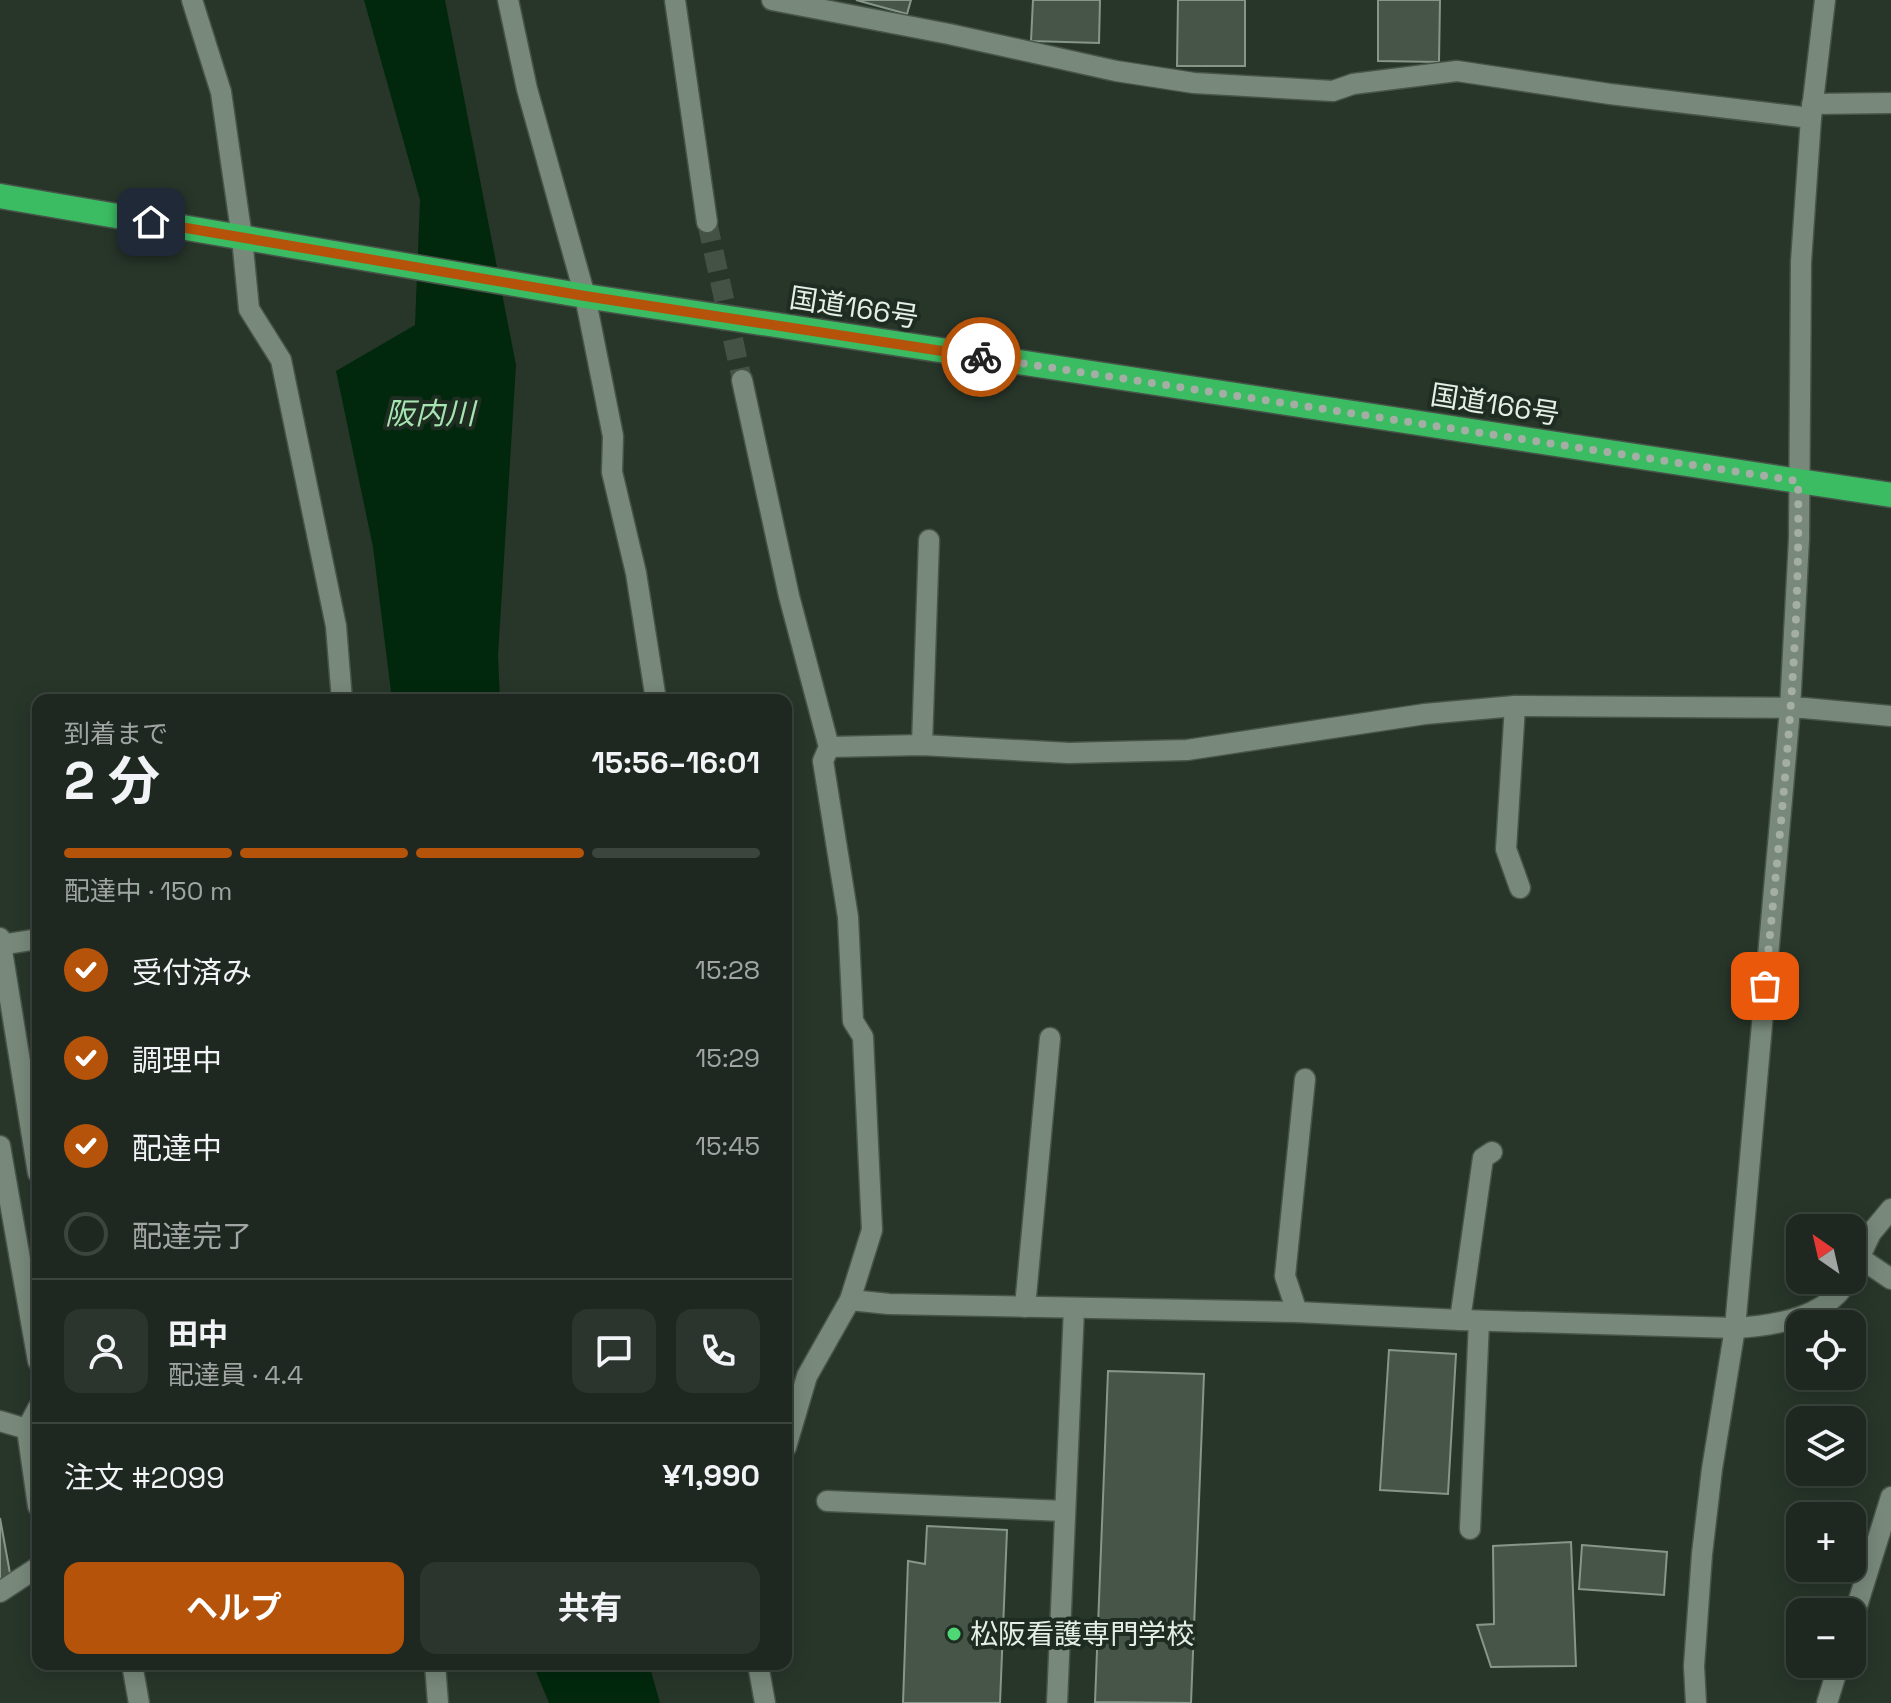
<!DOCTYPE html>
<html lang="ja">
<head>
<meta charset="utf-8">
<style>
	body { margin:0; font-family:"Space Grotesk","Noto Sans JP",sans-serif; background:#2b342d; color:#f1f3f6; height:100vh; display:flex; flex-direction:column; font-size:30px; white-space:nowrap }
	* { box-sizing:border-box; margin:0 }
	p { font-size:26px; color:#a1a6a5 }
	.icon { flex:none; width:44px; height:44px; fill:none; stroke:currentColor; stroke-width:2; stroke-linecap:round; stroke-linejoin:round }
	.map { position:relative; flex:1; overflow:hidden }
	.drawer { position:absolute; left:32px; top:694px; width:760px; height:976px; display:flex; flex-direction:column; background:#1e2820; border-radius:16px; box-shadow:0 4px 20px #0003,0 0 0 2px #3c443e }
	.drawer>* { flex:none }
	.needle { width:52px; rotate:326deg }
	.buttons { position:absolute; left:1786px; top:1214px; display:grid; gap:16px }
	.buttons a { display:grid; place-items:center; width:80px; height:80px; border-radius:16px; background:#1e2820; box-shadow:0 4px 20px #0003,0 0 0 2px #3c443e; font-size:40px }
	.pin { position:absolute; display:grid; place-items:center; width:68px; height:68px; color:#fff; margin:-34px; border-radius:16px; box-shadow:0 4px 12px #0006 }
	.courier { position:absolute; display:grid; place-items:center; width:80px; height:80px; margin:-40px; border:6px solid #b45309; border-radius:50%; background:#fff; color:#222; box-shadow:0 2px 10px #0007 }
	.head em { font-style:normal; font-weight:700 }
	.head div { display:flex; flex-direction:column-reverse }
	.head { display:flex; align-items:center; justify-content:space-between; height:136px; padding:0 32px }
	h1 { font-size:52px; font-weight:700; line-height:60px }
	.bar { display:grid; grid-template-columns:repeat(4,1fr); gap:12px 8px; align-content:center; height:96px; padding:0 32px }
	.bar i { height:10px; border-radius:6px; background:#3c443e }
	.bar .current { background:#b45309 }
	.bar p { grid-column:span 4 }
	.line { display:flex; align-items:center; gap:20px; padding:0 32px; border-top:2px solid #3c443e }
	.line div { flex:1 }
	.round { display:grid; place-items:center; flex:none; width:84px; height:84px; border-radius:16px; background:#2b342d }
	ol { padding:0 32px; list-style:none }
	li { display:flex; align-items:center; gap:24px; height:88px }
	li p { margin-inline-start:auto }
	li .icon { padding:8px; border-radius:50%; background:#b45309; color:#fff; stroke-width:4 }
	li:last-child { color:#a1a6a5 }
	li i { width:44px; height:44px; border:4px solid #3c443e; border-radius:50% }
	.action { display:flex; gap:16px; margin-top:auto; padding:16px 32px }
	.action a { flex:1; height:92px; border-radius:16px; background:#b45309; color:#fff; font-size:32px; font-weight:700; line-height:92px; text-align:center }
	.action a+a { background:#2b342d; color:#f1f3f6 }
	.map>svg:first-child { display:block }
	.water { fill:#01280d }
	.building { fill:#465548; stroke:#869788; stroke-width:2 }
	.lines { fill:none; stroke-linecap:round; stroke-linejoin:round }
	.minor-tunnel { stroke:#445246; stroke-width:20; stroke-dasharray:20 10; stroke-linecap:butt }
	.minor-casing { stroke:#48544a; stroke-width:23 }
	.highway-casing { stroke:#48544a; stroke-width:27 }
	.minor { stroke:#78897b; stroke-width:20 }
	.highway { stroke:#3bbc62; stroke-width:24 }
	.done { stroke:#a4aea5; stroke-width:8; stroke-dasharray:0 14.4 }
	.route { stroke:#b45309; stroke-width:10 }
	.poi-dot { fill:#4fd675; stroke:#1e2c21; stroke-width:3 }
	.labels { text-anchor:middle; stroke-width:8; stroke-linejoin:round; paint-order:stroke }
	.street-label { font-size:28px; fill:#e6efe7; stroke:#1e2c21 }
	.poi-label { font-size:28px; fill:#e6efe7; stroke:#1e2c21; text-anchor:start }
	.water-label { font-size:30px; font-style:italic; fill:#a6e5b1; stroke:#1e2c21 }
</style>
</head>
<body>
<div class="map">
<svg width="1891" height="1703" viewBox="0 0 1891 1703">
	<rect width="100%" height="100%" fill="#28362a"/>
	<g class="water">
		<polygon points="364,0 445,0 516,365 498,656 500,700 392,700 373,547 336,371 415,325 420,200"/>
		<polygon points="533,1664 649,1664 660,1703 549,1703"/>
	</g>
	<g class="building">
		<polygon points="856,0 911,0 907,14"/>
		<polygon points="1033,0 1100,0 1099,43 1031,41"/>
		<polygon points="1178,0 1245,0 1245,66 1177,66"/>
		<polygon points="1378,0 1440,0 1439,62 1378,61"/>
		<polygon points="1389,1350 1456,1354 1448,1494 1380,1490"/>
		<polygon points="1108,1371 1204,1374 1191,1703 1095,1702"/>
		<polygon points="0,1518 11,1579 0,1581"/>
		<polygon points="927,1526 1007,1530 1000,1703 903,1703 908,1561 925,1564"/>
		<polygon points="1571,1542 1576,1666 1491,1667 1477,1625 1494,1624 1493,1546"/>
		<polygon points="1582,1545 1667,1552 1664,1595 1579,1589"/>
	</g>
	<g class="lines">
		<polyline class="minor-tunnel" points="707,222 742,380"/>
		<g class="minor-casing">
			<g id="minor">
				<polyline points="192,0 221,92 242,238 249,309 281,360 336,626 342,700"/>
				<polyline points="508,0 527,89 585,296 613,436 612,472 636,573 656,700"/>
				<polyline points="675,0 707,222"/>
				<polyline points="772,0 949,34 1116,71 1194,83 1333,91 1353,84 1457,71 1610,94 1811,118"/>
				<polyline points="1812,104 1891,103"/>
				<polyline points="742,380 789,596 829,747 823,761 848,917 853,1021 863,1037 872,1230 850,1300 807,1376 786,1447"/>
				<polyline points="1515,706 1506,849 1520,888"/>
				<polyline points="922,745 929,540"/>
				<polyline points="829,747 922,745 1069,753 1187,750 1425,714 1515,706 1804,708 1891,716"/>
				<polyline points="0,938 38,1173"/>
				<polyline points="1,945 38,939"/>
				<polyline points="0,1146 38,1361"/>
				<polyline points="1860,1258 1891,1279"/>
				<polyline points="1852,1273 1871,1233 1891,1209"/>
				<path d="M 850,1300 L 889,1304 L 1297,1312 L 1460,1320 L 1735,1328 C 1774,1326 1827,1318 1848,1280"/>
				<polyline points="1025,1307 1050,1038"/>
				<polyline points="1297,1312 1285,1276 1305,1079"/>
				<polyline points="1460,1320 1483,1158 1492,1152"/>
				<polyline points="0,1421 27,1429 38,1506"/>
				<polyline points="27,1429 38,1408"/>
				<polyline points="827,1501 1065,1511"/>
				<polyline points="1470,1529 1479,1321"/>
				<polyline points="0,1592 38,1567"/>
				<polyline points="1852,1622 1891,1497"/>
				<polyline points="132,1664 139,1703"/>
				<polyline points="435,1664 438,1703"/>
				<polyline points="758,1664 765,1703"/>
				<polyline points="1057,1703 1074,1308"/>
				<polyline points="1696,1703 1694,1666 1702,1554 1712,1469 1735,1328 1790,709 1799,539 1801,262 1811,118 1825,0"/>
				<polyline points="1827,1703 1839,1664"/>
			</g>
		</g>
		<g class="highway-casing">
			<polyline id="highway" points="0,196 585,296 1891,495"/>
		</g>
		<use href="#minor" class="minor"/>
		<use href="#highway" class="highway"/>
	</g>
	<g class="lines">
		<path class="done" d="M 981,357 L 1798,481 C 1801,650 1781,818 1765,986"/>
		<polyline class="route" points="151,222 585,296 981,357"/>
	</g>
	<circle class="poi-dot" cx="954" cy="1634" r="8"/>
	<g class="labels">
		<g class="street-label">
			<text transform="translate(854 307) rotate(9)" y="10">国道166号</text>
			<text transform="translate(1495 404) rotate(9)" y="10">国道166号</text>
		</g>
		<g class="poi-label">
			<text x="970" y="1644">松阪看護専門学校</text>
		</g>
		<g class="water-label">
			<text x="430" y="424">阪内川</text>
		</g>
	</g>
</svg>
<div class="buttons">
<a><svg class="needle" viewBox="-14 -14 28 28"><path d="M0-13l5 13h-10z" fill="#e53935"/><path d="M0 13l5-13h-10z" fill="#a1a6a5"/></svg></a>
<a><svg class="icon" aria-label="locate" viewBox="0 0 24 24"><circle cx="12" cy="12" r="6"/><path d="M12 2v4M12 18v4M2 12h4M18 12h4"/></svg></a>
<a><svg class="icon" aria-label="layers" viewBox="0 0 24 24"><path d="M12 4l9 5-9 5-9-5zM3 14l9 5 9-5"/></svg></a>
<a>+</a>
<a>−</a>
</div>
<div class="pin" style="left:1765px;top:986px;background:#ea580c"><svg class="icon" aria-label="bag" viewBox="0 0 24 24"><path d="M5 8h14l-1 12H6zM9 8a3 3 0 0 1 6 0"/></svg></div>
<div class="pin" style="left:151px;top:222px;background:#1f2937"><svg class="icon" aria-label="home" viewBox="0 0 24 24"><path d="M3 11l9-7 9 7M6 9v11h12V9"/></svg></div>
<div class="courier" style="left:981px;top:357px"><svg class="icon" aria-label="bike" viewBox="0 0 24 24"><circle cx="6" cy="16" r="4"/><circle cx="18" cy="16" r="4"/><path d="M6 16l4-8h5l3 8M10 8l3 8H6M13 5h3"/></svg></div>
<section class="drawer">
<div class="head"><div><h1>2 分</h1><p>到着まで</p></div><em>15:56–16:01</em></div>
<div class="bar"><i class="current"></i><i class="current"></i><i class="current"></i><i></i><p>配達中 · 150 m</p></div>
<ol>
<li><svg class="icon" aria-label="check" viewBox="0 0 24 24"><path d="M5 12l5 5 9-10"/></svg>受付済み<p>15:28</p></li>
<li><svg class="icon" aria-label="check" viewBox="0 0 24 24"><path d="M5 12l5 5 9-10"/></svg>調理中<p>15:29</p></li>
<li><svg class="icon" aria-label="check" viewBox="0 0 24 24"><path d="M5 12l5 5 9-10"/></svg>配達中<p>15:45</p></li>
<li><i></i>配達完了</li>
</ol>
<div class="line" style="height:144px"><a class="round"><svg class="icon" aria-label="person" viewBox="0 0 24 24"><circle cx="12" cy="8" r="4"/><path d="M4 21q1-7 8-7t8 7"/></svg></a><div><b>田中</b><p>配達員 · 4.4</p></div><a class="round"><svg class="icon" aria-label="chat" viewBox="0 0 24 24"><path d="M4 5h16v11H9l-5 4z"/></svg></a><a class="round"><svg class="icon" aria-label="phone" viewBox="0 0 24 24"><path d="M5 4h4l2 5-3 2q2 4 5 5l2-3 5 2v4C11 20 4 13 5 4z"/></svg></a></div>
<div class="line" style="height:104px"><div>注文 #2099</div><b>¥1,990</b></div>
<div class="action"><a>ヘルプ</a><a>共有</a></div>
</section>
</div>
</body>
</html>
